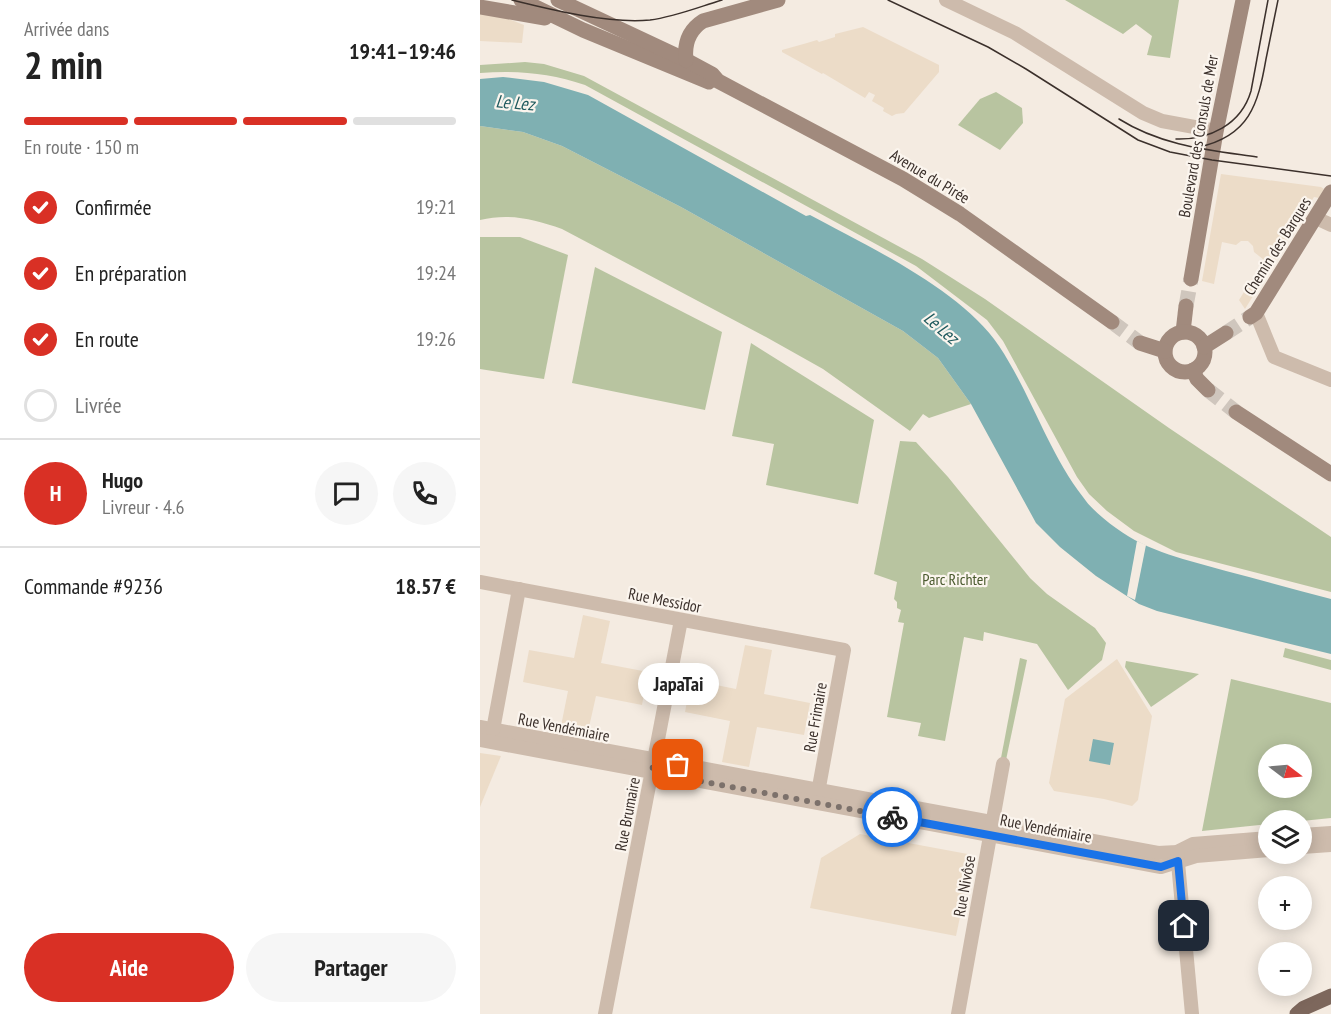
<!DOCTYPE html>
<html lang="fr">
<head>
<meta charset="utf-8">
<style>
	body { margin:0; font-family:"PT Sans Narrow",sans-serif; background:#f6f6f6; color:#222; height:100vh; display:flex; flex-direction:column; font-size:22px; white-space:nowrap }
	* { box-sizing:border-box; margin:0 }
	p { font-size:20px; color:#767676 }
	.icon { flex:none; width:33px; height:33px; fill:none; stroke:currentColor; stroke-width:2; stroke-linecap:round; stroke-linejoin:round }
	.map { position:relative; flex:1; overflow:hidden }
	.drawer { display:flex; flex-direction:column; background:#fff; width:480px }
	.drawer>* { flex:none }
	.needle { width:39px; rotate:106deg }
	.buttons { position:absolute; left:778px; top:744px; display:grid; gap:12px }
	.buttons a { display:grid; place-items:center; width:54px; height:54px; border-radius:50%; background:#fff; box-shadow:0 3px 15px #0003; font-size:30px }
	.pin { position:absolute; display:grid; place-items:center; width:51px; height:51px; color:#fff; margin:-26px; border-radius:12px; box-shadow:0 3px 9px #0006 }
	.courier { position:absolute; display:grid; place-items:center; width:60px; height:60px; margin:-30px; border:4px solid #1a73e8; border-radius:50%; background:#fff; color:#222; box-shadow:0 2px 8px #0007 }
	.bubble { position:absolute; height:42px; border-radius:21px; background:#fff; box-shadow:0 3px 15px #0003; font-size:20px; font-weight:600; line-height:42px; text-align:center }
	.headline em { font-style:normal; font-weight:600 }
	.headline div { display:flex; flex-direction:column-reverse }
	.headline { display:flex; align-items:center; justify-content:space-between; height:102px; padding:0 24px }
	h1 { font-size:39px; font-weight:600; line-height:45px }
	.bar { display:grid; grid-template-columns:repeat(4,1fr); gap:9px 6px; align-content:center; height:72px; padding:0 24px }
	.bar i { height:8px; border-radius:4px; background:#e0e0e0 }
	.bar .selected { background:#d93025 }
	.bar p { grid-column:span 4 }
	.line { display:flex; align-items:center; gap:15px; padding:0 24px; border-top:2px solid #e0e0e0 }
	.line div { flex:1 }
	.round { display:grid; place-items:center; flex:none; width:63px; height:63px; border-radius:32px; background:#f6f6f6 }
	ol { padding:0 24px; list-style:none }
	li { display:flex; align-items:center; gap:18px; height:66px }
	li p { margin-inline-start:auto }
	li .icon { padding:6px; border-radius:50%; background:#d93025; color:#fff; stroke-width:4 }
	li:last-child { color:#767676 }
	li i { width:33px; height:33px; border:3px solid #e0e0e0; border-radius:50% }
	.cta { display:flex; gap:12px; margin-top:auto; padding:12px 24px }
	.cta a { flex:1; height:69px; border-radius:36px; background:#d93025; color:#fff; font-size:24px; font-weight:600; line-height:69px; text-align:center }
	.cta a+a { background:#f6f6f6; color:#222 }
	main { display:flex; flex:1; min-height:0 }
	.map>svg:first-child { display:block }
	.green { fill:#b8c4a0; fill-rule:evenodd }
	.plaza { fill:#ecdcc8 }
	.water { fill:#7fb0b2 }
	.pier { fill:#f4ebe1 }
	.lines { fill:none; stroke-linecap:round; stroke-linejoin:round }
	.secondary-tunnel { stroke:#cfc6bd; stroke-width:15; stroke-dasharray:15 8; stroke-linecap:butt }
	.street { stroke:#cdbbac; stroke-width:14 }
	.secondary { stroke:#a18a7d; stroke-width:15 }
	.primary { stroke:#7d675c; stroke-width:15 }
	.tram { stroke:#3b302b; stroke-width:1.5 }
	.done { stroke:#7c716b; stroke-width:6; stroke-dasharray:0 10.8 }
	.route { stroke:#1a73e8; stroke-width:8 }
	.labels { text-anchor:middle; stroke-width:4.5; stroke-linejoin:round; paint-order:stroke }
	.street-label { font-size:16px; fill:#3b302b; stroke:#fbf5ee }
	.park-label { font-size:16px; fill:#4a5a2e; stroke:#fbf5ee }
	.water-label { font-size:18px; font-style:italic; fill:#1f5a5e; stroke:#fbf5ee }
</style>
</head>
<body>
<main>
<section class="drawer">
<div class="headline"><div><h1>2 min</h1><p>Arrivée dans</p></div><em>19:41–19:46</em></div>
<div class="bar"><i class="selected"></i><i class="selected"></i><i class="selected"></i><i></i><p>En route · 150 m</p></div>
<ol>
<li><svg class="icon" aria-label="check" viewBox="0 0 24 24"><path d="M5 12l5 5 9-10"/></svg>Confirmée<p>19:21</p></li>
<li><svg class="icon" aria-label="check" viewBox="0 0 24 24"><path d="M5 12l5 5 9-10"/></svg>En préparation<p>19:24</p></li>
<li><svg class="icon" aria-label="check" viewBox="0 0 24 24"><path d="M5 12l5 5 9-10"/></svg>En route<p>19:26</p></li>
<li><i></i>Livrée</li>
</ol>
<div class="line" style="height:108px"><b class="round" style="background:#d93025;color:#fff">H</b><div><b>Hugo</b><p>Livreur · 4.6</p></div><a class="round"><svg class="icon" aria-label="chat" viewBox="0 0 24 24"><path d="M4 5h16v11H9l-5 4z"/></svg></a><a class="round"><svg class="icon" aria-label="phone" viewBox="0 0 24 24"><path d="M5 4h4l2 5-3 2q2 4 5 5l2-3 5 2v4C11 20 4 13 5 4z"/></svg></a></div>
<div class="line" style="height:78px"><div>Commande #9236</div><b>18.57 €</b></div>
<div class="cta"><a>Aide</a><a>Partager</a></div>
</section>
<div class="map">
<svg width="851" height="1014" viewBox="0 0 851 1014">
	<rect width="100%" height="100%" fill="#f4ebe1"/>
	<g class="green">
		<polygon points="585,0 699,0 690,58 667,55 672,36 656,24 643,34"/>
		<path d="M 45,62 L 64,64 L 104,76 L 442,259 L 505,299 L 689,428 L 851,537 L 851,592 L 696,552 L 654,531 L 627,511 L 609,494 L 597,477 L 523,341 L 507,320 L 436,266 L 105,85 C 70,73 37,70 0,73 L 0,65 Z"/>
		<polygon points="516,92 542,108 543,123 520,150 478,125 500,99"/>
		<path d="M 0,126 L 43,132 L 82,146 L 201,207 L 423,331 L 458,358 L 491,404 L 449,418 L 443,414 L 430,431 L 343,369 L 286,337 L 82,229 C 54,219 29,213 0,220 Z"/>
		<polygon points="0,237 40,237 88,255 64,379 0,369"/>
		<polygon points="115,267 242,332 225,410 92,383"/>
		<polygon points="271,343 394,420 378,504 286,485 294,444 252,436"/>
		<polygon points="420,441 436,442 468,477 550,578 567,594 615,628 626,643 622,660 588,690 557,644 504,632 503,641 484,637 465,741 438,736 441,723 407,717 424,623 418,622 421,610 417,608 417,602 414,599 417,582 394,574"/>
		<polygon points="805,648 851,660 851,670 803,657"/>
		<polygon points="540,658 547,660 526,760 521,758"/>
		<polygon points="646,661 719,674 671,707 645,667"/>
		<path d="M 751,679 L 851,703 L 851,818 L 822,821 L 789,820 L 789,824 L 722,831 ZM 789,754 L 822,754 L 822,788 L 789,788 Z"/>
	</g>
	<g class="plaza">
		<polygon points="0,13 26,18 44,25 42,43 0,41"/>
		<polygon points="383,27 459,65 459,72 424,113 416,114 412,116 403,111 404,108 392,101 395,95 389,92 385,98 343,73 342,74 302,52 302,50 327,43 337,40 339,42 355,37 355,34"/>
		<polygon points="741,174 841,187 844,189 839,198 834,197 765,309 759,300 784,260 774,252 773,246 768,241 761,241 756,245 742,242 734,284 722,281"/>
		<polygon points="103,615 130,621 121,663 168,672 162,705 116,696 107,736 80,731 88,691 43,682 49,650 94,658"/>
		<polygon points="265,645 292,650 284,694 330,703 324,735 277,727 269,767 242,762 250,721 205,712 211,680 256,689"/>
		<polygon points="637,659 672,716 658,800 652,806 624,799 574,791 569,783 585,699"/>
		<polygon points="0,753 21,756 0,807"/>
		<polygon points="380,834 493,855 476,936 330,908 341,858"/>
	</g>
	<g class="water">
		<path d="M 23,77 L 64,82 L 108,95 L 326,216 L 330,215 C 389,247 482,290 519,346 C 551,394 568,452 603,497 C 611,509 625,520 636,528 C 668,552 708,560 746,571 C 781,580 816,590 851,599 L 851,654 L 677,611 L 659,604 L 616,576 L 580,547 L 556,523 L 491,404 L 458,358 L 423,331 L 201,207 L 82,146 L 43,132 L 0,126 L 0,79 Z"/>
		<polygon points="613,739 634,743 630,765 609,761"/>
	</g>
	<polygon class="pier" points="657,541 666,545 655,600 647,596"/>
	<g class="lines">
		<g class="secondary-tunnel">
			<polyline points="706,306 711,279"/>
			<polyline points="632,322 660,343"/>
			<polyline points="746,333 770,317"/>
			<polyline points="728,390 756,412"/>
		</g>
		<g class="street">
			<polyline points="466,0 535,33 663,113 682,121 736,131"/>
			<polyline points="836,218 851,225"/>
			<polyline points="776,313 794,357 851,380"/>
			<polyline points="0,582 364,650 337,798"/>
			<polyline points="0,727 678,853 697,852 713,844 789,838"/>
			<polyline points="13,730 39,589"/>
			<polyline points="0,740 681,867 716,856 789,850"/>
			<polyline points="822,835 851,833"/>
			<polyline points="822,847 851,845"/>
			<polyline points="697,852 712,1014"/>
			<polyline points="125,1014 201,620"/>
			<polyline points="478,1014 523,764"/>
		</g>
		<g class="secondary">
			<polyline points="41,0 103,30 229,82"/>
			<polyline points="78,0 206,60 232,74 238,81 423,179 480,214 632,322"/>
			<polyline points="0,7 65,18"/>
			<path d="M 206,60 C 204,43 209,30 223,21 L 298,0"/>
			<polyline points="711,279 736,132 763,0"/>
			<polyline points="770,317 776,313 851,192"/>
			<polyline points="703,332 706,306"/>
			<circle cx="705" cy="352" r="20"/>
			<polyline points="660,343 685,351"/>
			<polyline points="724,347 746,333"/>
			<polyline points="713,370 717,379 728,390"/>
			<polyline points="756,412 851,474"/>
		</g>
		<polyline class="primary" points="817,1014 824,1008 851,996"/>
		<g class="tram">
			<path d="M 32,0 C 72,10 129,24 170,20 C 194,17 219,7 242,0"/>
			<polyline points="408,0 508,47 546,69 658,140 690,152 732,160 851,176"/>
			<path d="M 639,119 C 682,146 729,150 777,157"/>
			<path d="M 696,139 C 729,140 761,125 771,91 L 788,0"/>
			<path d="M 719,147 C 769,136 778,105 786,59 C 790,39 794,20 798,0"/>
		</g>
	</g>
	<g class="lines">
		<polyline class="done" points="198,765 174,760 172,772 412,817"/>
		<polyline class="route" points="412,817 681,867 698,861 704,926"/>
	</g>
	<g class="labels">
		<g class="street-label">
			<text transform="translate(718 136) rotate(-80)" y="6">Boulevard des Consuls de Mer</text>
			<text transform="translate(450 176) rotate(31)" y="6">Avenue du Pirée</text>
			<text transform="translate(797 246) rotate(-58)" y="6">Chemin des Barques</text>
			<text transform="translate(185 600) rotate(11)" y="6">Rue Messidor</text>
			<text transform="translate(335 717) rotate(-80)" y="6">Rue Frimaire</text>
			<text transform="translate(84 727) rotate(11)" y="6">Rue Vendémiaire</text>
			<text transform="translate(147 814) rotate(-79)" y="6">Rue Brumaire</text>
			<text transform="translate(566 828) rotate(11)" y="6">Rue Vendémiaire</text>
			<text transform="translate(484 886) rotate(-80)" y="6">Rue Nivôse</text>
		</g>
		<g class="park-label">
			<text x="475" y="585">Parc Richter</text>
		</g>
		<g class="water-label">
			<text transform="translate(35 103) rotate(5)" y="6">Le Lez</text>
			<text transform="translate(461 328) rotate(41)" y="6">Le Lez</text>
		</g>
	</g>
</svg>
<div class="buttons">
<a><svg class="needle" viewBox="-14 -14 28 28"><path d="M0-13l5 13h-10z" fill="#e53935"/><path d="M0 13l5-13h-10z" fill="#767676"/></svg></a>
<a><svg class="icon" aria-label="layers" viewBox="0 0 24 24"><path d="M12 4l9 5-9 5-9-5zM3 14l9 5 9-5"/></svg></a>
<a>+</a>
<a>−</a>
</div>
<div class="pin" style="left:198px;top:765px;background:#ea580c"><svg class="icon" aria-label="bag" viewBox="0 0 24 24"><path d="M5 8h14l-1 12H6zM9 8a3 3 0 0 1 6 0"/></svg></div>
<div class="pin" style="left:704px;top:926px;background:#1f2937"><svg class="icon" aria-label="home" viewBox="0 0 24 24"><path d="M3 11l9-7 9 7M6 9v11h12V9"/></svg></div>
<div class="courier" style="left:412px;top:817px"><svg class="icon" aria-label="bike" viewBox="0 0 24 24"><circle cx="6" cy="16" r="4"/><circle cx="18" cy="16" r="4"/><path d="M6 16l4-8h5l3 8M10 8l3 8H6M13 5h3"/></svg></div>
<div class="bubble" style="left:158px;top:663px;width:81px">JapaTai</div>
</div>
</main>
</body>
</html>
